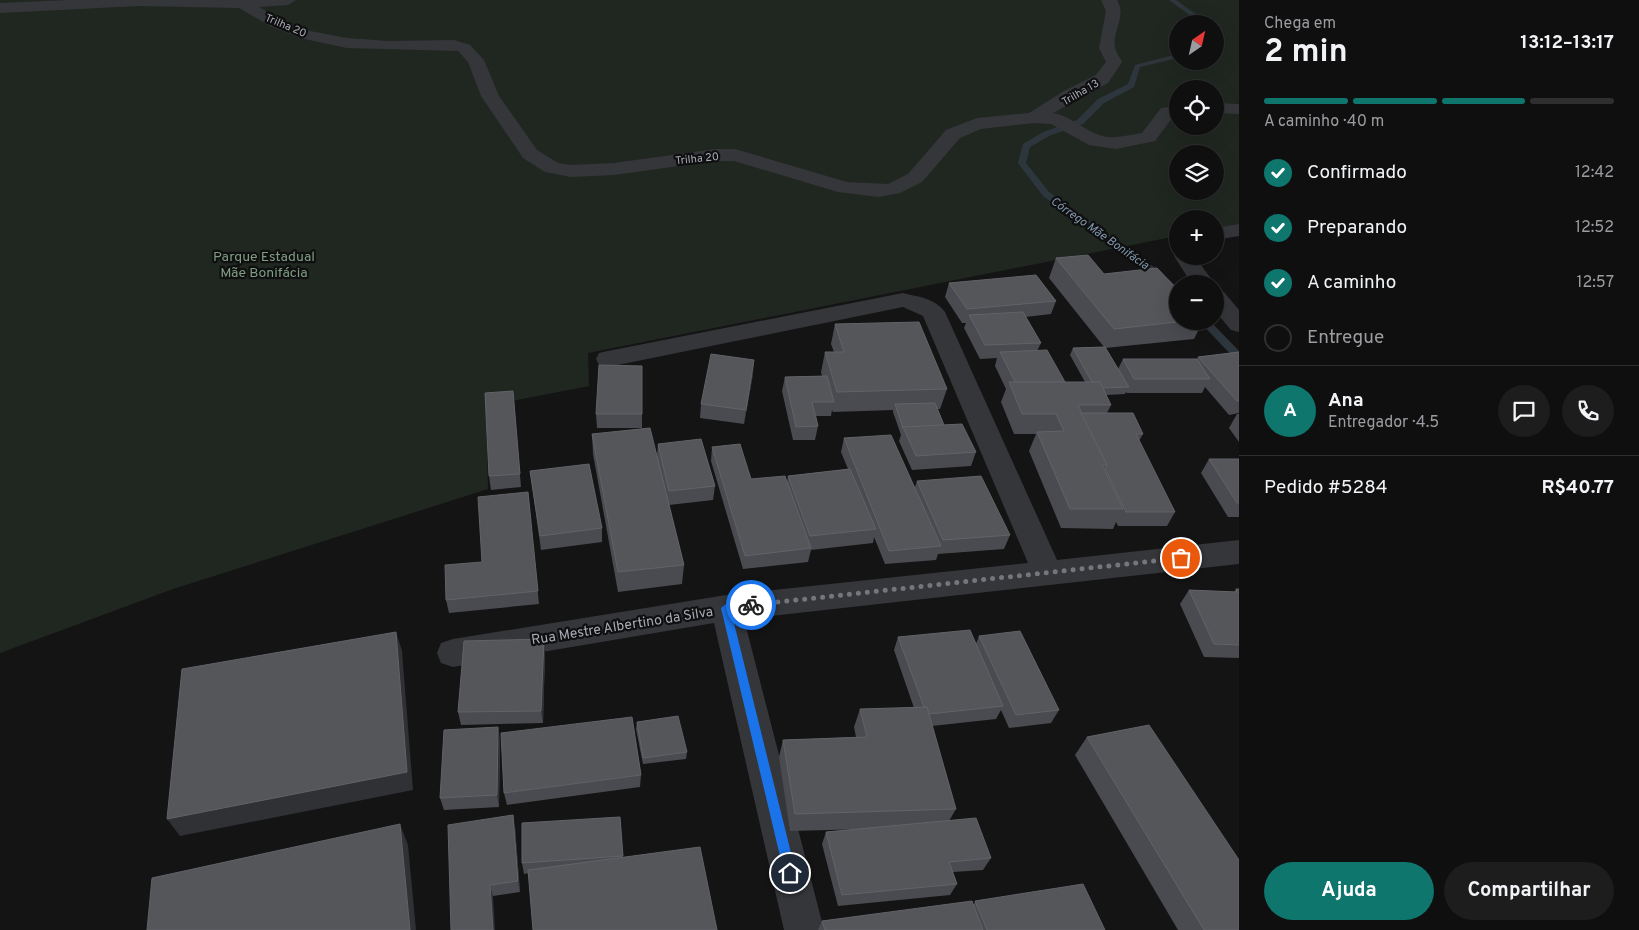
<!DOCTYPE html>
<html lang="pt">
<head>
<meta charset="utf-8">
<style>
	body { margin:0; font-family:Overpass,sans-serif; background:#1d1d1e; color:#f1f3f6; height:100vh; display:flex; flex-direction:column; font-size:19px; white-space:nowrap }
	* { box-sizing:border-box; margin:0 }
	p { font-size:16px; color:#9b9c9f }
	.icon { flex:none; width:28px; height:28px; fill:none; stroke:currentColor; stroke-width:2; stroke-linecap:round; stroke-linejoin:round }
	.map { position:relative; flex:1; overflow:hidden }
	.sheet { display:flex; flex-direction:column; background:#0f0f10; width:400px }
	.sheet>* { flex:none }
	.needle { width:32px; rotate:34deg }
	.tools { position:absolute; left:1169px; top:15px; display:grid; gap:10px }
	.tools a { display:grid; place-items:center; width:55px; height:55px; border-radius:50%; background:#0f0f10; box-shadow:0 5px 20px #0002,0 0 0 1px #2f2f30; font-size:25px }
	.pin { position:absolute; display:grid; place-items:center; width:42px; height:42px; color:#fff; margin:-21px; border:2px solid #fff; border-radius:50%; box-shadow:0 1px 5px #0007 }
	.courier { position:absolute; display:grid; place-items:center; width:50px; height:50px; margin:-25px; border:4px solid #1a73e8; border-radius:50%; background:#fff; color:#222; box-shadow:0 1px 6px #0007 }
	.headline em { font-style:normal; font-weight:700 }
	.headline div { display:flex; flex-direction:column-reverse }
	.headline { display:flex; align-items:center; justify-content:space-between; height:85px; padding:0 25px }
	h1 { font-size:32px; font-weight:700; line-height:38px }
	.bar { display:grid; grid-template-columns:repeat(4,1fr); gap:8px 5px; align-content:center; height:60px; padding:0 25px }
	.bar i { height:6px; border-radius:4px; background:#2f2f30 }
	.bar .selected { background:#0f766e }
	.bar p { grid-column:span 4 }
	.line { display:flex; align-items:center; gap:12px; padding:0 25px; border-top:1px solid #2f2f30 }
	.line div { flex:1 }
	.round { display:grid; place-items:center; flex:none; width:52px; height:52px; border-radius:26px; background:#1d1d1e }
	ol { padding:0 25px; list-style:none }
	li { display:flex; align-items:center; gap:15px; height:55px }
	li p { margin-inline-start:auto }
	li .icon { padding:5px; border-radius:50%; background:#0f766e; color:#fff; stroke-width:4 }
	li:last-child { color:#9b9c9f }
	li i { width:28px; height:28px; border:2px solid #2f2f30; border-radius:50% }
	.primary-button { display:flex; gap:10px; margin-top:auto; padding:10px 25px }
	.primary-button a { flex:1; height:58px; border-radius:30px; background:#0f766e; color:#fff; font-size:20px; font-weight:700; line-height:58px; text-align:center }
	.primary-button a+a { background:#1d1d1e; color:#f1f3f6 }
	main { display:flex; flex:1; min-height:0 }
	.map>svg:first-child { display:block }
	.green { fill:#202721; fill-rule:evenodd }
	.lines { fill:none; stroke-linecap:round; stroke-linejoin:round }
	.stream { fill:#2e363d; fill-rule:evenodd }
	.street { fill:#35363a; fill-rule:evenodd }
	.wall { fill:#4a4b50 }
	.shaded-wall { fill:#303134 }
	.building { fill:#54565a; stroke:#616368 }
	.route { fill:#1a73e8 }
	.done { stroke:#74767c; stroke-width:5; stroke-dasharray:0 9 }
	.labels { text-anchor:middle; stroke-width:4.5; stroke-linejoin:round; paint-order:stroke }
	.far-street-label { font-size:11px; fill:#a7abb4; stroke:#0f0f10 }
	.far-water-label { font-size:12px; font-style:italic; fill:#8197ac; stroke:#0f0f10 }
	.park-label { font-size:14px; fill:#7f9d82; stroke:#0f0f10 }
	.street-label { font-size:14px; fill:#a7abb4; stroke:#0f0f10 }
</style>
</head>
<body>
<main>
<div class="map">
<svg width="1239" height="930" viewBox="0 0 1239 930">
	<rect width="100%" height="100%" fill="#141415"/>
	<path class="green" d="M 0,0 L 1239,0 L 1239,224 L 1215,229 L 1215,219 L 1178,219 L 1177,236 L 588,353 L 589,386 L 486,406 L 488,489 L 173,589 L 0,653 ZM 1178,24 L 1215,24 L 1215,61 L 1178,61 ZM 1178,89 L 1215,89 L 1215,126 L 1178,126 ZM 1178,154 L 1215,154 L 1215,191 L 1178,191 Z"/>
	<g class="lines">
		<g class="stream">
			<polygon points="1169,0 1176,0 1210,24 1202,24"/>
			<polygon points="1215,35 1218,37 1218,43 1215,45"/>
			<polygon points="1178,54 1178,58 1140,67 1134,87 1104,103 1083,124 1049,136 1030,147 1026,163 1049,192 1158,270 1178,288 1178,297 1152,274 1043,196 1018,163 1023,144 1043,132 1077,120 1098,99 1128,84 1135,65"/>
			<polygon points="1199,321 1210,321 1239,351 1239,360 1235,359"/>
		</g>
		<g class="street">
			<path d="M 68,0 L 296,0 L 288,5 L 259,7 L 282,20 L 310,31 L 347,38 L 388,41 L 454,40 L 470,45 L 484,60 L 499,96 L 537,150 L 558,163 L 571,165 L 614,163 L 715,149 L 735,149 L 847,182 L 888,184 L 908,174 L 946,130 L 977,118 L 1029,113 L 1064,91 L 1096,75 L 1106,62 L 1099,48 L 1106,11 L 1101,0 L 1117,0 C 1127,17 1112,30 1115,47 C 1116,53 1120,57 1122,62 L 1108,83 L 1053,113 C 1070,116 1083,129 1099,135 C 1113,140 1128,135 1142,133 L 1161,108 L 1178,106 L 1178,116 L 1173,117 L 1155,141 L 1116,149 L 1089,145 L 1051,124 L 1034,123 L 981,129 L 960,138 L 922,182 L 900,193 L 879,197 L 838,192 L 734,161 L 715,161 L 614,175 L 571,177 L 545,172 L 523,158 L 481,96 L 468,62 L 458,51 L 347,48 L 300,38 L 270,26 L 239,8 L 138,6 L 0,13 L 0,3 Z"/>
			<polygon points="1215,103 1239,104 1239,114 1215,113"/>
			<polygon points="1239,224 1239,236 1215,240 1215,228"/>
			<path d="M 1177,251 L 1178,256 L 1196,256 C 1201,267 1209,275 1215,284 L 1192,284 L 1174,256 Z"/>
			<polygon points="1215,289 1223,291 1239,310 1239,332 1231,330 1215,311"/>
			<path d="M 903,293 C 918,297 935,298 945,312 L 1057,560 L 1239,540 L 1239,564 L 744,619 L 824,930 L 784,930 L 714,623 L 453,667 L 441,663 L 437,653 L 441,643 L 453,639 L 726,595 L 1028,563 L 923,316 L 903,307 L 608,367 L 599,365 L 596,359 L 599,353 L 608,351 Z"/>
		</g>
	</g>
	<g class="wall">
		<polygon points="1056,258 1104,274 1178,321 1203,321 1194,339 1105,348 1118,369 1123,359 1197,359 1198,357 1239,352 1239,413 1229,415 1205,387 1202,393 1127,393 1126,392 1125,394 1106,395 1111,405 1107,413 1143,434 1139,441 1175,512 1167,526 1118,526 1116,522 1113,529 1061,528 1029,451 1036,434 1014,434 1001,402 1006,389 995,366 997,358 980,359 964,328 966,323 962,323 945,297 949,283 1056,301 1051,314 1025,317 1041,343 1037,351 1065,382 1085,382 1070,355 1073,348 1104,347 1049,278"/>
		<polygon points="835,324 947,389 940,409 937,409 944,425 976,452 971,466 912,470 899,441 901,435 893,412 893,410 833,412 832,410 831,416 816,416 818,426 815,440 793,440 782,391 785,377 822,376 821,372 825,352 834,352 831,344"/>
		<polygon points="642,366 642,428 597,428 596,414"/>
		<polygon points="753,374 744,424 700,418 701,404"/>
		<polygon points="513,391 521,487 491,490 489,476"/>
		<polygon points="1237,414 1239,414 1239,442 1229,428"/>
		<polygon points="592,434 657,456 658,444 715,486 713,500 669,505 684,565 682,584 618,592 593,454"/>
		<polygon points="844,438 915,487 917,481 1010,535 1004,549 938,554 936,560 885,564 874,537 873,543 811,550 808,562 743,569 711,461 712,447 751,479 787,483 788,476 848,469 841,452"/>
		<polygon points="1209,459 1239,459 1239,517 1228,517 1201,473"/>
		<polygon points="530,471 602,528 602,542 541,550"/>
		<polygon points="528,492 539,604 449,613 446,600 482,562"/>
		<polygon points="1236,589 1239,589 1239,658 1204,657 1180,604 1189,590 1234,592"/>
		<polygon points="979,636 1059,710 1051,723 1009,728 1001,710 996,719 932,726 956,809 949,821 991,858 983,870 953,872 957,884 950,895 838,906 822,844 826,832 868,829 790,831 779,757 783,740 856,737 854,727 860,709 914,708 894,650 898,637 976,644"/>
		<polygon points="544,639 545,652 543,723 461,725 458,712"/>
		<polygon points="637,722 687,752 686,759 643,764 636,729"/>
		<polygon points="1087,737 1239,930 1178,930 1075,755"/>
		<polygon points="500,739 499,807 444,810 440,798"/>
		<polygon points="641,775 640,787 507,805 504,793"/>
		<polygon points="620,817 623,857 524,874 522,863"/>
		<polygon points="515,827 520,892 493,896 451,930"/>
		<polygon points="975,901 1105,930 818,930 822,921 974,904"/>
	</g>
	<g class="shaded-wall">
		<polygon points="754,360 753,374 744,424 746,410"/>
		<polygon points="396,632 402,651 413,790 180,836 167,819"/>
		<polygon points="544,639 545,652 543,723 541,711"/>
		<polygon points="498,727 500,739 499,807 497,795"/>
		<polygon points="513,815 515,827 520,892 518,881"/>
		<polygon points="400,824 408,845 416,930 410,930"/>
		<polygon points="490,885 493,896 495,930 493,930"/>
	</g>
	<g class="building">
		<polygon points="1088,255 1104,274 1157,268 1178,290 1178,321 1186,321 1114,329 1056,258"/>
		<polygon points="1036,275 1056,301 967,309 949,283"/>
		<polygon points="1023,312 1041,343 985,345 969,315"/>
		<polygon points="919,322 947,389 837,392 825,352 844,352 835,324"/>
		<polygon points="1105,347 1129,387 1102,388 1100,382 1092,382 1073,348"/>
		<polygon points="1047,350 1065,382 1015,382 1000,352"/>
		<polygon points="1239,352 1239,401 1237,401 1198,357"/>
		<polygon points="711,354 754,360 746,410 701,404"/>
		<polygon points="1123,359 1197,359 1210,379 1134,379"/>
		<polygon points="599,365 642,366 642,414 596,414"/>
		<polygon points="827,376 834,402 812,402 818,426 796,427 785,377"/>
		<polygon points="1009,382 1100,382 1111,405 1078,405 1107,465 1102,465 1123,509 1070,509 1037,432 1064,431 1056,414 1022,414"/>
		<polygon points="513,391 520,474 489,476 485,393"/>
		<polygon points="935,403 944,425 903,428 895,404"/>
		<polygon points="1081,413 1133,413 1143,434 1136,434 1175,512 1126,512 1105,468 1107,465"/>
		<polygon points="962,424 976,452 916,456 903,427"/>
		<polygon points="650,428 684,565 618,572 592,434"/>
		<polygon points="891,435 941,546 889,551 844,438"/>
		<polygon points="701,439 715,486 669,491 658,444"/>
		<polygon points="740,444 751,479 785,476 811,548 745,556 712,447"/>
		<polygon points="1209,459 1239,459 1239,503 1237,503"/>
		<polygon points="589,464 602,528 540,536 530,471"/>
		<polygon points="850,469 876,529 810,536 788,476"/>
		<polygon points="981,476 1010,535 943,540 917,481"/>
		<polygon points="528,492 538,591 446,600 445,565 482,562 478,497"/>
		<polygon points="1236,589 1239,589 1239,645 1214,644 1189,590 1237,592"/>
		<polygon points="970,630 1003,706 929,714 927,707 924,707 898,637"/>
		<polygon points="1020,631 1059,710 1016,715 979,636"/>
		<polygon points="396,632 407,772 167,819 182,669"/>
		<polygon points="544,639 541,711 458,712 464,641"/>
		<polygon points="927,707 956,809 795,814 783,740 867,737 860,709"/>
		<polygon points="678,716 687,752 643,758 637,722"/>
		<polygon points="632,717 641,775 504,793 501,733"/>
		<polygon points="1149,725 1239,860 1239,930 1204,930 1087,737"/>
		<polygon points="498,727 497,795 440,798 444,730"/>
		<polygon points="513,815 518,881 490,885 493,930 451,930 448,825"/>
		<polygon points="620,817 623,856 522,863 522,823"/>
		<polygon points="976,818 991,858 949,862 957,884 842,895 826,832"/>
		<polygon points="400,824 410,930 147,930 152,878"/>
		<polygon points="700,847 717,930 533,930 528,870"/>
		<polygon points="1083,884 1105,930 987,930 975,901"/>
		<polygon points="972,901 983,930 825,930 822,921"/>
	</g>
	<polygon class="route" points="751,601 754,602 754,608 731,611 796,873 790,879 784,873 721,608 726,604"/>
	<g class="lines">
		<polyline class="done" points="751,605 1181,558"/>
	</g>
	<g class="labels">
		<g class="far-street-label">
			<text transform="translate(286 25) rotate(23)" y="4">Trilha 20</text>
			<text transform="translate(1080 92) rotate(-30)" y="4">Trilha 13</text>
			<text transform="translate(697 158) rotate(-6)" y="4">Trilha 20</text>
		</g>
		<g class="far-water-label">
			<text transform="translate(1100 233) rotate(35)" y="4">Córrego Mãe Bonifácia</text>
		</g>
		<g class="park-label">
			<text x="264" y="261">Parque Estadual<tspan x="264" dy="16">Mãe Bonifácia</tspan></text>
		</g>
		<g class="street-label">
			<text transform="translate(622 625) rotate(-9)" y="5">Rua Mestre Albertino da Silva</text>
		</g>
	</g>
</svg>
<div class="tools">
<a><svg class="needle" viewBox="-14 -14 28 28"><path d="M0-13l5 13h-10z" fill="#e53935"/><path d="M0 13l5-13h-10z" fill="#9b9c9f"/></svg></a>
<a><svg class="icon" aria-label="locate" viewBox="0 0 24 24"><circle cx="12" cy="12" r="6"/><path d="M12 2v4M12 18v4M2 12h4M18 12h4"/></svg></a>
<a><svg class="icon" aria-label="layers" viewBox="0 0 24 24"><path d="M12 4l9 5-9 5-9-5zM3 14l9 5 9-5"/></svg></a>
<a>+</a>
<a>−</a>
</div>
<div class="pin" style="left:1181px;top:558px;background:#ea580c"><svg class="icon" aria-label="bag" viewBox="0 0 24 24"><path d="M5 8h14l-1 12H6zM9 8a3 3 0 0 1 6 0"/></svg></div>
<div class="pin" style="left:790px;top:873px;background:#1f2937"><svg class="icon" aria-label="home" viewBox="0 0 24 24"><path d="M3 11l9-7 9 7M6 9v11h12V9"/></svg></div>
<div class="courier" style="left:751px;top:605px"><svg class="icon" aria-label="bike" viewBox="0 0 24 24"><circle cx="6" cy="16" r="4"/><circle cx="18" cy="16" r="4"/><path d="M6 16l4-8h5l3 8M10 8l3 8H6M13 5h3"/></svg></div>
</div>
<section class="sheet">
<div class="headline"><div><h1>2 min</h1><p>Chega em</p></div><em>13:12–13:17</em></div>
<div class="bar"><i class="selected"></i><i class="selected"></i><i class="selected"></i><i></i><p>A caminho · 40 m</p></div>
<ol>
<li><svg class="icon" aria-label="check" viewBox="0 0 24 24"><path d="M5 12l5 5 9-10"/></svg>Confirmado<p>12:42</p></li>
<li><svg class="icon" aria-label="check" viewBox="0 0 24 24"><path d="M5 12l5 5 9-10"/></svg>Preparando<p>12:52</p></li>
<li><svg class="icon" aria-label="check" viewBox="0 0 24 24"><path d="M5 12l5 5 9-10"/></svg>A caminho<p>12:57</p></li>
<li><i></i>Entregue</li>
</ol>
<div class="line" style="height:90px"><b class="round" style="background:#0f766e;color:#fff">A</b><div><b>Ana</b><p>Entregador · 4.5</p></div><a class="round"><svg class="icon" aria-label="chat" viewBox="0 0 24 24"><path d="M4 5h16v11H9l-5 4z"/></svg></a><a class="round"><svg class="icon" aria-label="phone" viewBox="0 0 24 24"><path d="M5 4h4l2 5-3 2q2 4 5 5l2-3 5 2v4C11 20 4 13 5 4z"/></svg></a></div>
<div class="line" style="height:65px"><div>Pedido #5284</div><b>R$40.77</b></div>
<div class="primary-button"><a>Ajuda</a><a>Compartilhar</a></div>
</section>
</main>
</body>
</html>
